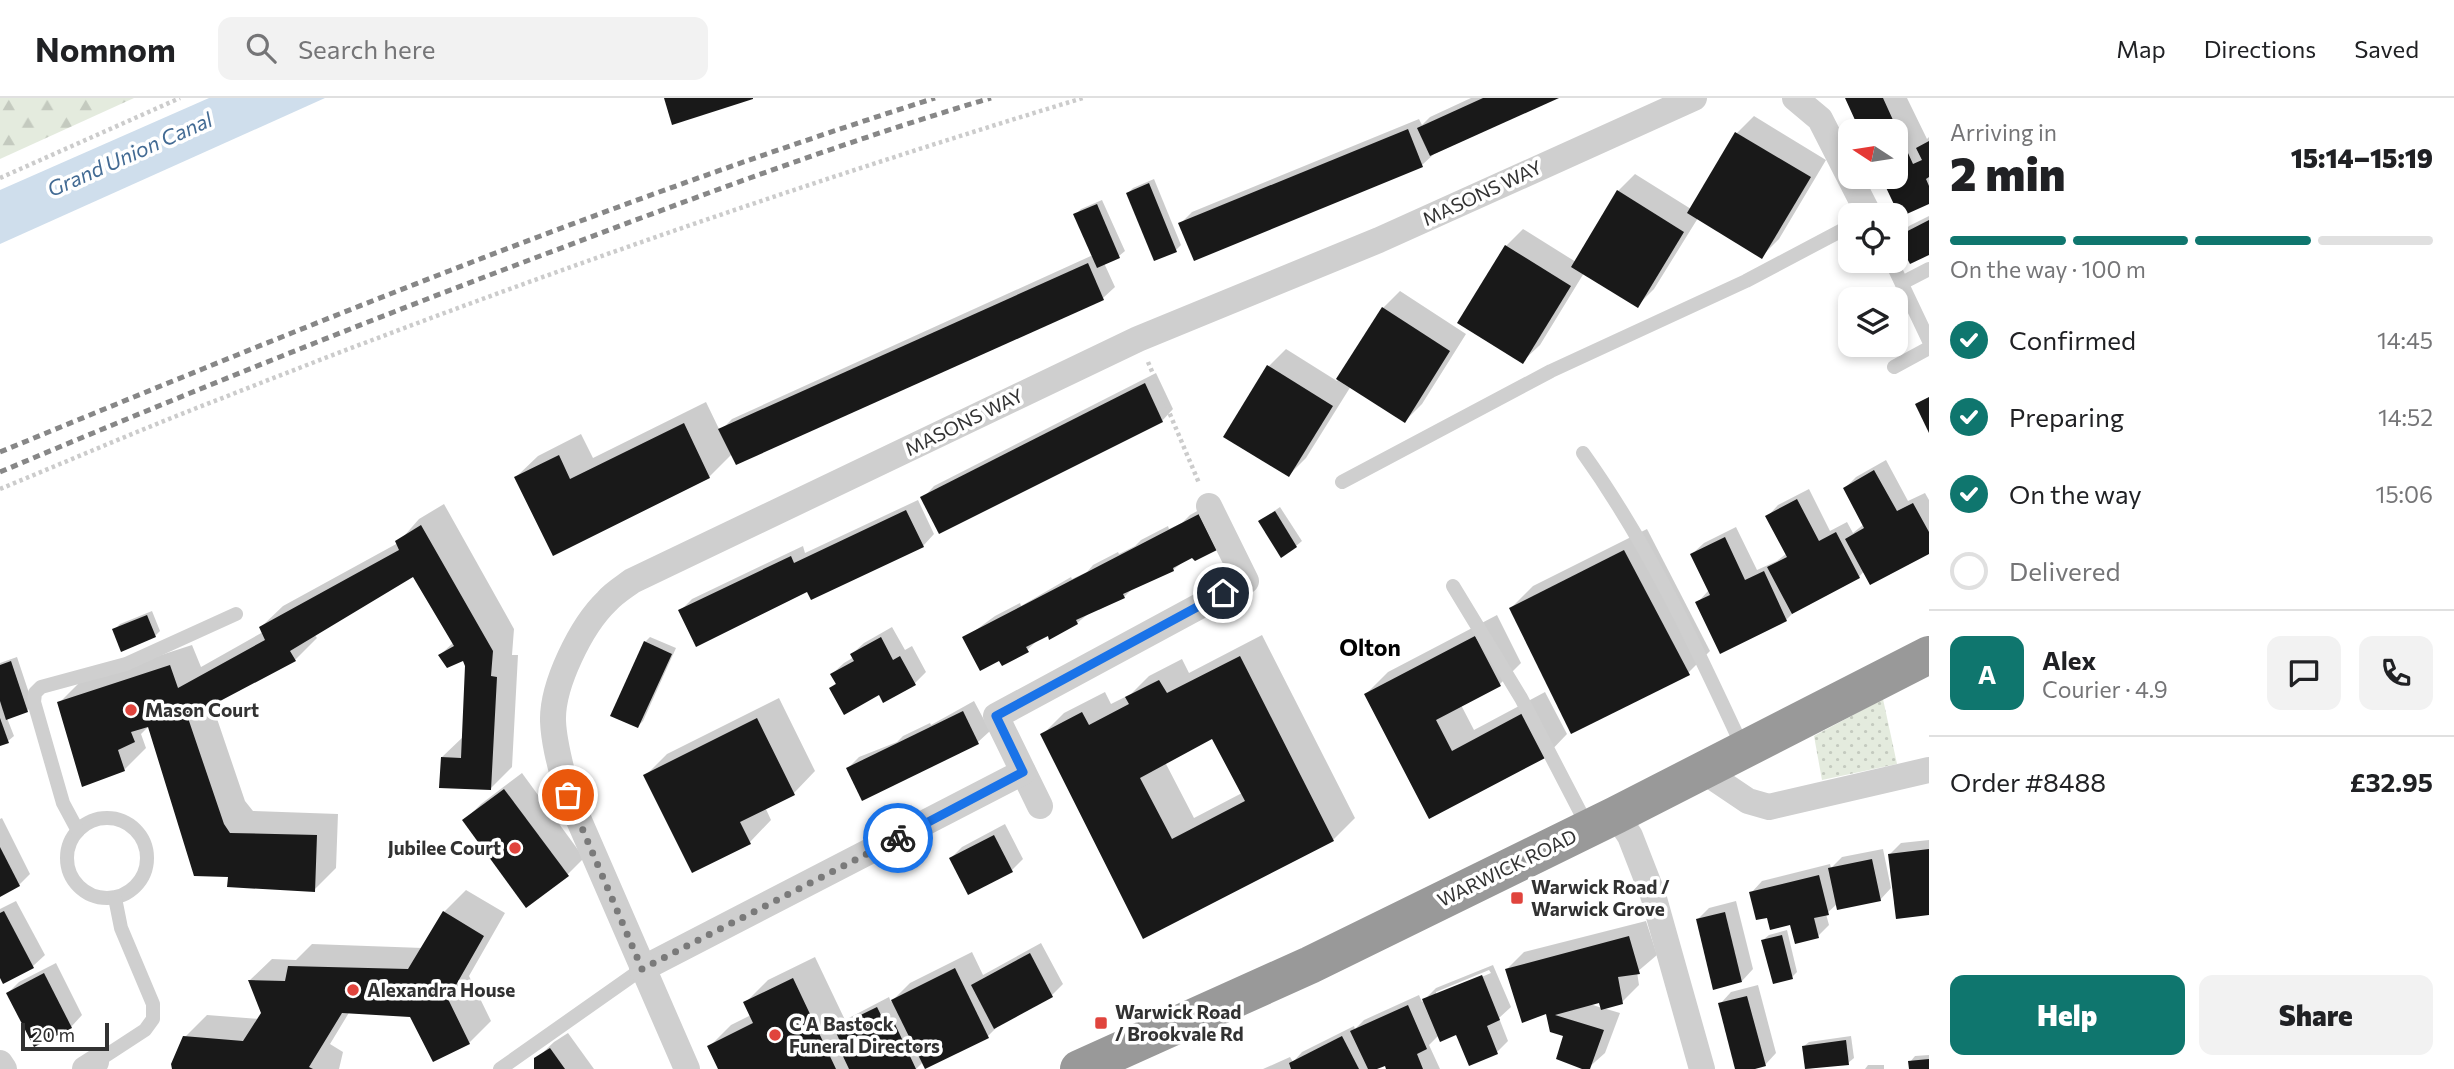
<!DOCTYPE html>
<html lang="en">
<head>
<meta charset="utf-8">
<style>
	body { margin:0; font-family:Commissioner,sans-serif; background:#f2f2f2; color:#202124; height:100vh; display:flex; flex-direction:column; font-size:26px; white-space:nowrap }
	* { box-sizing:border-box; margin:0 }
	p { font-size:23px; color:#757577 }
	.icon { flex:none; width:38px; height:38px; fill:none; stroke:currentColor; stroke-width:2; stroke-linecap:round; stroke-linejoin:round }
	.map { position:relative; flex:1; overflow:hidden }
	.drawer { display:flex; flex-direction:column; background:#fff; width:525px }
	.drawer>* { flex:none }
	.needle { width:46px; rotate:282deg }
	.tools { position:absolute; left:1838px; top:21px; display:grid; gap:14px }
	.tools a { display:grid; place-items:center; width:70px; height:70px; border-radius:14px; background:#fff; box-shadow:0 4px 10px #0003; font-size:35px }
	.scale { position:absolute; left:21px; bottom:18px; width:88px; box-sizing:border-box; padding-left:7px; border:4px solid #323232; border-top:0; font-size:19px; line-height:24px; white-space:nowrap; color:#323232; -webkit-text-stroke:5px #fff; paint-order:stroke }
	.pin { position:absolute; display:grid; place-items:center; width:60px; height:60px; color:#fff; margin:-30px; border:4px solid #fff; border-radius:50%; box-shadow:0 2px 7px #0007 }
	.courier { position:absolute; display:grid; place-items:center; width:70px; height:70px; margin:-35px; border:5px solid #1a73e8; border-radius:50%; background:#fff; color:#222; box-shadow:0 2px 9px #0007 }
	.head em { font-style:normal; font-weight:800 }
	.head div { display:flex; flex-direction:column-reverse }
	.head { display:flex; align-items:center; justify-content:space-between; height:119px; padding:0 21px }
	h1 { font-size:46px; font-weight:800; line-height:52px }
	.bar { display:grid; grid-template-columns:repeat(4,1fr); gap:10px 7px; align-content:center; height:84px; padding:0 21px }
	.bar i { height:9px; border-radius:5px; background:#e0e0e0 }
	.bar .on { background:#0f766e }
	.bar p { grid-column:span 4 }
	.line { display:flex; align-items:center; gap:18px; padding:0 21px; border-top:2px solid #e0e0e0 }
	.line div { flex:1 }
	.round { display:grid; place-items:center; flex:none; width:74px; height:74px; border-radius:14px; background:#f2f2f2 }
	ol { padding:0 21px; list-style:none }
	li { display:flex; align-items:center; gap:21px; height:77px }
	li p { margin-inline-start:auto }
	li .icon { padding:7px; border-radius:50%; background:#0f766e; color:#fff; stroke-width:4 }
	li:last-child { color:#757577 }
	li i { width:38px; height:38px; border:4px solid #e0e0e0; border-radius:50% }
	.action { display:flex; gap:14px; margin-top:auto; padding:14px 21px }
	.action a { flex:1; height:80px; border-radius:14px; background:#0f766e; color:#fff; font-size:28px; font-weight:800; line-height:80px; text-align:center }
	.action a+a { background:#f2f2f2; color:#202124 }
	header { display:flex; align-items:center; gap:42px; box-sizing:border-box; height:98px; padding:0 35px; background:#fff; border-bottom:2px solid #e0e0e0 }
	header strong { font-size:33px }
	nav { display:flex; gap:38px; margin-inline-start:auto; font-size:24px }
	.search { width:490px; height:63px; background:#f2f2f2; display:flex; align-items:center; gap:18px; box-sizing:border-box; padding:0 24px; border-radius:14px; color:#757577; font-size:26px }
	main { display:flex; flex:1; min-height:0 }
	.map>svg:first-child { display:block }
	.forest { fill:url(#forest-firs) }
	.park { fill:url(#park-dots) }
	.water { fill:#cfdeec }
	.shadow { fill:#0003; fill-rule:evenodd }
	.building { fill:#191919; fill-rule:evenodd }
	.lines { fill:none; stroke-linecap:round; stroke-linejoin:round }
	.path { stroke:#ccc; stroke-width:4.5; stroke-dasharray:3.5 3.5; stroke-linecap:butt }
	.lane { stroke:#cfcfcf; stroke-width:14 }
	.street { stroke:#cfcfcf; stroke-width:26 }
	.highway { stroke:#999; stroke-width:38 }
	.rail { stroke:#878787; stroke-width:5; stroke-dasharray:7 5; stroke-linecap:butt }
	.done { stroke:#7a7a7a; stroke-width:7; stroke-dasharray:0 12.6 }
	.route { stroke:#1a73e8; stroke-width:9 }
	.poi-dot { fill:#e0443d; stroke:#fff; stroke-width:2.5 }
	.labels { text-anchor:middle; stroke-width:7; stroke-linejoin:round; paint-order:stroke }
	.street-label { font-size:19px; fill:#323232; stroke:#fff }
	.poi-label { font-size:19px; font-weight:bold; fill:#323232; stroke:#fff; text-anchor:start }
	.water-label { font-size:21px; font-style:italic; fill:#426a93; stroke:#fff }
	.quarter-label { font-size:23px; font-weight:bold; fill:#000; stroke:#fff }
</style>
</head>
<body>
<header>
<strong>Nomnom</strong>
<div class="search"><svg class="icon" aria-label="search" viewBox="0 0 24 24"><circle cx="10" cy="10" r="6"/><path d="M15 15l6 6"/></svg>Search here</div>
<nav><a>Map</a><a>Directions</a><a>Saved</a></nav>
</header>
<main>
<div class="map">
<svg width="1929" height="971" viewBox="0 0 1929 971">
	<defs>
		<pattern id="forest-firs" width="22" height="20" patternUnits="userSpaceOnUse" patternTransform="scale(1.75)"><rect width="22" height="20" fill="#e4ebde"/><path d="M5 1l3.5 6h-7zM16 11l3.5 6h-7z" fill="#c4cabf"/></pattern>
		<pattern id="park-dots" width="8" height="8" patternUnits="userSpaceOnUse" patternTransform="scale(1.75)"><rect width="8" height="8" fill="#e4ebde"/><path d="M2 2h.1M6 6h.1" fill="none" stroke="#c4cabf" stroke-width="1.8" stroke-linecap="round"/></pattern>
	</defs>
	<rect width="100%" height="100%" fill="#fff"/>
	<polygon class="forest" points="0,0 134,0 0,61"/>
	<polygon class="park" points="1883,601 1897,666 1822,682 1814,638"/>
	<polygon class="water" points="209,0 325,0 0,146 0,92"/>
	<g class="shadow">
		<polygon points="1471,0 1555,0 1434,56 1422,67 1180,126 1192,114 1419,21 1422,27 1430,19"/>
		<polygon points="1847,0 1907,0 1927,41 1929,39 1929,104 1901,117 1883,79 1895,79 1895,33 1862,33"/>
		<polygon points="1754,18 1826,62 1779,141 1762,158 1698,120 1654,191 1637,208 1584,175 1540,247 1523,263 1506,148 1523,131 1576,164 1618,93 1635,76 1691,111 1737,35"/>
		<polygon points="1154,81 1181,147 1176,152 1128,95 1133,90"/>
		<polygon points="1102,102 1125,153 1119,158 1104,165 1115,189 1103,200 737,365 732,356 709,379 554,455 516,379 538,358 581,336 593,360 706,304 720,333 732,321 1093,157 1075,117 1081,111"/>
		<polygon points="1929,118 1929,155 1898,139 1909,128"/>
		<polygon points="1400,193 1466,236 1422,306 1405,323 1351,288 1306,360 1289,377 1269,268 1286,251 1337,283 1383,210"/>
		<polygon points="1156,275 1173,311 1162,323 923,400 934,388"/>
		<polygon points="1886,362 1908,403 1925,395 1929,402 1929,454 1864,473 1859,479 1795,513 1786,522 1697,505 1709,492 1692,456 1704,445 1736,429 1757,472 1777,463 1787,455 1767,419 1778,407 1809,391 1830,433 1847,424 1853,435 1864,426 1845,390 1856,379"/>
		<polygon points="918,402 934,436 923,448 808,492 681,512 692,501 803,448 805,455"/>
		<polygon points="444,406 514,531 512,557 518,557 512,669 490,691 442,659 464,638 467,567 463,560 440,557 454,544 414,477 314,536 317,540 295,562 212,606 245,703 253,713 338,716 336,770 314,792 229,777 150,627 141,636 146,650 124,672 59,605 81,583 192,547 201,569 263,534 261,529 283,508 398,445 419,421"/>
		<polygon points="1210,406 1193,456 1173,472 1135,488 1124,499 1099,512 1097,509 1077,525 1039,541 1027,552 1000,561 965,540 995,518 1020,505 1021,508 1071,479 1072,481 1087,474 1093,467 1118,454 1119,456 1135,448 1141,442 1168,428 1169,431 1182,425 1190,417"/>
		<polygon points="1280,409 1302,443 1296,448 1260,423"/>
		<polygon points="1647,431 1710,553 1688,575 1511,510 1533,488"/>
		<polygon points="152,513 160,533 155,538 114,532 120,526"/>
		<polygon points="1497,517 1521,565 1500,586 1461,607 1474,632 1545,594 1567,636 1546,658 1430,718 1366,596 1388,574"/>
		<polygon points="892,529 905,552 912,548 926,574 915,585 880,595 831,590 837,584 832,576 844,565 854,559 852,556 864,545"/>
		<path d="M 1262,537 L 1355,720 L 1333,742 L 1144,838 L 1042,637 L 1064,615 L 1105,594 L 1111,606 L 1131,596 L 1149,578 L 1182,561 L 1189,575 ZM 1213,639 L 1242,695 L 1194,720 L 1165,664 Z"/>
		<polygon points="650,539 676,550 643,623 638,628 645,544"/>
		<polygon points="17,559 33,607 27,613 7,620 14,638 8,643 0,647 0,565"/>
		<polygon points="779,600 815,673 794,695 765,709 771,722 750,744 645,678 667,656"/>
		<polygon points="974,603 990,633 978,644 863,701 848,670 859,659 897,644 903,638 930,625 931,627"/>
		<polygon points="522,675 584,760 567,777 464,723 481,706"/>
		<polygon points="2,720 30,776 19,787 0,797 0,721"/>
		<polygon points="1005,726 1023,761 1012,772 951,760 962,749"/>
		<polygon points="1929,742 1929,815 1890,756 1901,745"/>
		<polygon points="1883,751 1891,790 1880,802 1837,806 1826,816 1829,827 1818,838 1791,825 1768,818 1751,795 1762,783 1830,766 1831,770 1842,759"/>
		<polygon points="466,792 505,815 469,878 491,923 469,945 411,917 350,913 330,946 343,954 339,971 174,971 185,939 207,917 259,921 263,915 250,882 272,861 296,862 312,846 423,850 444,814"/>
		<polygon points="16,803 45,857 33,868 4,884 0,876 0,811"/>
		<polygon points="1736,803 1753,871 1742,883 1698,821 1709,810"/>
		<path d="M 1646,823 L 1657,857 L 1637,874 L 1639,887 L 1622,904 L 1603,910 L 1620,915 L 1605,955 L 1587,971 L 1547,913 L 1507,871 L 1524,854 ZM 1600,903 L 1602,910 L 1590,906 Z"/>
		<polygon points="1787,832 1797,874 1792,879 1763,842 1769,837"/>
		<polygon points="1041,845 1063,886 1052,897 1002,924 988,938 923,964 916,971 719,971 709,949 731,927 751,917 746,904 768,882 815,859 845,922 889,899 891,904 910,885 972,854 983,877"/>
		<polygon points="56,865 82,917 71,929 8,895 19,884"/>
		<path d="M 1493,867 L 1511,909 L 1499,920 L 1508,943 L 1497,954 L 1457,935 L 1439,937 L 1429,947 L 1440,971 L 1388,971 L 1386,965 L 1373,971 L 1263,971 L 1290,959 L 1293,964 L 1302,954 L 1354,928 L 1355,931 L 1364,922 L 1419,897 L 1422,904 L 1436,890 ZM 1489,872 L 1491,875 L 1436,898 L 1436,894 Z"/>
		<polygon points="1758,887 1776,955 1765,967 1748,971 1737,971 1720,906 1731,894"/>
		<polygon points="568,935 594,971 535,971 536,961 554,944"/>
		<polygon points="1851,938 1854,960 1848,965 1806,971 1803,949 1809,944"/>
		<polygon points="1929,957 1929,971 1911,971 1910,964 1915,958"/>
		<polygon points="1868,967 1884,967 1884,971 1865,971"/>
	</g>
	<g class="building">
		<polygon points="664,0 753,0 753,1 672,27"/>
		<polygon points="1483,0 1559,0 1430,58 1417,30"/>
		<polygon points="1845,0 1883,0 1913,66 1922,62 1916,50 1929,43 1929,79 1926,81 1929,88 1929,106 1900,119 1881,79 1895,79 1895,33 1860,33"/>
		<polygon points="1408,31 1423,69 1194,163 1178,125"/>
		<polygon points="1735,34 1811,79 1762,161 1687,115"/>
		<polygon points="1149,85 1177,154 1154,163 1126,95"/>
		<polygon points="1617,92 1684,134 1638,210 1571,169"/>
		<polygon points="1097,106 1120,160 1097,170 1073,116"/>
		<polygon points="1929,122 1929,157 1910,166 1896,139"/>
		<polygon points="1505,147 1571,188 1523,266 1457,225"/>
		<polygon points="1088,165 1104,202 736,367 718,331"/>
		<polygon points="1382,209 1450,253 1405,325 1336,281"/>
		<polygon points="1267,267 1333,308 1289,379 1223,339"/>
		<polygon points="1145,285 1163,324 939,436 920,399"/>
		<polygon points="1929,299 1929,335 1915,306"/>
		<polygon points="684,325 710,380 553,458 514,379 559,357 570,381"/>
		<polygon points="1874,372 1897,413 1913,405 1929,434 1929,456 1870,487 1845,441 1864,430 1843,390"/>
		<polygon points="1797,401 1819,443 1836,434 1860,480 1792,516 1767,469 1787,459 1765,418"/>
		<polygon points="906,412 924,449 811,502 807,494 696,549 678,512 791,458 794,465"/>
		<polygon points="1275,413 1297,449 1281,460 1258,423"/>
		<polygon points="1199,416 1217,452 1195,463 1192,460 1173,470 1174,473 1123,496 1125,500 1076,522 1078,526 1049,542 1048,538 1026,549 1029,554 1002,568 999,563 980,573 962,539"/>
		<polygon points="421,427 493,553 491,578 497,579 491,692 439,690 441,659 461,660 465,568 463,563 447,570 438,557 454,548 413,479 290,553 296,563 188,620 224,726 230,735 317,737 315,794 227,789 228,779 194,778 148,629 131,634 135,644 118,652 125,673 82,689 57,604 170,567 178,590 265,542 259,529 399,452 395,443"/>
		<polygon points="1725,439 1745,482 1764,473 1787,523 1720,556 1695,504 1710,497 1690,456"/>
		<polygon points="1624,452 1690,577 1571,636 1509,510"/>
		<polygon points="147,517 156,539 121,554 112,531"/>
		<polygon points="1475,538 1501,588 1436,622 1452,653 1523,615 1547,659 1429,721 1364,596"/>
		<polygon points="881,539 893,562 900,558 916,587 883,605 879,597 844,617 829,590 836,586 830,576 854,563 850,556"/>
		<polygon points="644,543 672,556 638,630 610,618"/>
		<path d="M 1240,558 L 1334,743 L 1143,841 L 1040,636 L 1082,614 L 1089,627 L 1129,606 L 1125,599 L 1159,582 L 1167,595 ZM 1212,641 L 1245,703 L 1172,741 L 1140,680 Z"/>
		<polygon points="11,563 28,614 6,622 0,603 0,567"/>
		<polygon points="963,613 979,646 862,703 846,670"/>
		<polygon points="0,620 9,645 0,648"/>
		<polygon points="757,620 795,697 740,724 751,746 692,775 643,677"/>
		<polygon points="504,691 569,778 526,810 462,722"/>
		<polygon points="994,737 1013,774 968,797 949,760"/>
		<polygon points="0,749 20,788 0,799"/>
		<polygon points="1929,751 1929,817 1896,821 1888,756"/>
		<polygon points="1872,761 1881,803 1837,812 1828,770"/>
		<polygon points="1819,777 1829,817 1814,820 1819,840 1795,846 1790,827 1770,832 1767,820 1756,822 1749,794"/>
		<polygon points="4,813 34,870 3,886 0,880 0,815"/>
		<polygon points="443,813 484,838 448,901 470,946 433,964 410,919 342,915 309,969 313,971 172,971 171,966 183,938 243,943 261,915 248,882 285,883 288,868 408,871"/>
		<polygon points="1725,814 1742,884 1713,892 1696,821"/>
		<polygon points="1782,837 1793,881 1773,886 1761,842"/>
		<polygon points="1629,838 1640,876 1618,879 1623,906 1601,912 1599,905 1555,917 1604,932 1590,971 1582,971 1556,961 1563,938 1550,934 1546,916 1522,925 1505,871"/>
		<polygon points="1030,855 1053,899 994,931 971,887"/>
		<polygon points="955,870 989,940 925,971 891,902"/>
		<polygon points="44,875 72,930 34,949 6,895"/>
		<polygon points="1482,877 1500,922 1487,928 1498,956 1469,968 1456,937 1440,944 1422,901"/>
		<polygon points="793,880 836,971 718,971 707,948 753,925 743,904"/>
		<polygon points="1747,898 1766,968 1755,971 1735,971 1718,905"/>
		<polygon points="1408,907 1427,951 1417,956 1423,971 1386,971 1385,968 1377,971 1368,971 1350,933"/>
		<polygon points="877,909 886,927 894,924 916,971 849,971 840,952 843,950 834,930"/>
		<polygon points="1342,938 1359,971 1291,971 1289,965"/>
		<polygon points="1846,942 1849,967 1805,971 1802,948"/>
		<polygon points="550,950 565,971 534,971 534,960"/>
		<polygon points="1929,961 1929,971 1909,971 1908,963"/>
	</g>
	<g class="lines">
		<g class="path">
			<polyline points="0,80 180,0"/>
			<polyline points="1148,264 1199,385"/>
			<path d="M 0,391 C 75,360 149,328 225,299 C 506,188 793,88 1083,0"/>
		</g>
		<g class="lane">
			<polyline points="1891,163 1929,243"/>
			<polyline points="1902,185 1929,171"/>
			<polyline points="1894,269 1929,250"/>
			<path d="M 1583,355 C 1648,446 1696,548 1743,650"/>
			<polyline points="1342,384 1551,273 1746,183 1850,128"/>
			<polyline points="1453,488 1521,600 1588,729"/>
			<circle cx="107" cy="760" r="40"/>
			<polyline points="78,733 63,705 34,604 35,595 41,589 126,566 236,516"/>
			<polyline points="96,964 145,932 153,921 153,906 121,830 115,800"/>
			<polyline points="500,971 642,871"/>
		</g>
		<g class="street">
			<polyline points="1795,0 1820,21 1869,117"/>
			<polyline points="1702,672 1748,703 1769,709 1929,672"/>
			<polyline points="1040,708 996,618 1246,483 1209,408"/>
			<polyline points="1616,717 1630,738 1653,797 1702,971"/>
			<polyline points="642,871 1023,674"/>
			<polyline points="0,965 4,971"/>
			<polyline points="85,971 96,964"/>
			<path d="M 687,971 L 568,697 C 562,673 554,648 553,623 C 552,587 581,528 607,503 C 614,495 624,489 632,483 L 1138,241 L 1379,142 L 1694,0"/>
		</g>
		<polyline class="highway" points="1079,971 1310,867 1616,717 1929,557"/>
		<g class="rail">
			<path d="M 0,354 C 308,227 617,101 935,0"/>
			<path d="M 0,374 C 187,295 374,220 564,149 C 704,96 846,43 991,0"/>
		</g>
	</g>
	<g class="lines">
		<polyline class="done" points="568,697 642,871 898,740"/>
		<polyline class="route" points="898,740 1023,674 996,618 1223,495"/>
	</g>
	<g class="poi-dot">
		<circle cx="131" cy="612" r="7"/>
		<circle cx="515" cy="750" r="7"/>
		<rect x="1510" y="793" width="14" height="14" rx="3.5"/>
		<circle cx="353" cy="892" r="7"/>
		<rect x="1094" y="918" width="14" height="14" rx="3.5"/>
		<circle cx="775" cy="937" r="7"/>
	</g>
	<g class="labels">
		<g class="street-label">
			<text transform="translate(1482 95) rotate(-25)" y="7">MASONS WAY</text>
			<text transform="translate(964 324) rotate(-26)" y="7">MASONS WAY</text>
			<text transform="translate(1507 770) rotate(-26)" y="7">WARWICK ROAD</text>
		</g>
		<g class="poi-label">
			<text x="145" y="619">Mason Court</text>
			<text x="501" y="757" text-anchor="end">Jubilee Court</text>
			<text x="1531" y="796">Warwick Road /<tspan x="1531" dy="22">Warwick Grove</tspan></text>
			<text x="367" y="899">Alexandra House</text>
			<text x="1115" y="921">Warwick Road<tspan x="1115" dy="22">/ Brookvale Rd</tspan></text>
			<text x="789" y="933">C A Bastock<tspan x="789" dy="22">Funeral Directors</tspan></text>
		</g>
		<g class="water-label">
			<text transform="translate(130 57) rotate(-24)" y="7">Grand Union Canal</text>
		</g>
		<g class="quarter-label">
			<text x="1370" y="558">Olton</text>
		</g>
	</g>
</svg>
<div class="tools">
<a><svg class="needle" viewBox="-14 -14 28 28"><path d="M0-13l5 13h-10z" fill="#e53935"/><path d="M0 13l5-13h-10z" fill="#757577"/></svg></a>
<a><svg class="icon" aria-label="locate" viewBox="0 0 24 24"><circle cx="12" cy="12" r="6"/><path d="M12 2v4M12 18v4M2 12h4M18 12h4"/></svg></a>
<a><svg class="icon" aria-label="layers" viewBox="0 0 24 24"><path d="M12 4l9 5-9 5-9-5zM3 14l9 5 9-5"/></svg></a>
</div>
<div class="scale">20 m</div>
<div class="pin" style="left:568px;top:697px;background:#ea580c"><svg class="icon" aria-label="bag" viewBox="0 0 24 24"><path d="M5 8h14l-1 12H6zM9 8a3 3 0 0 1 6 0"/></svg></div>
<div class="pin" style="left:1223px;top:495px;background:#1f2937"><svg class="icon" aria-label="home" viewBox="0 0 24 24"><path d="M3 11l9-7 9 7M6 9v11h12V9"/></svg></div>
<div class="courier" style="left:898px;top:740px"><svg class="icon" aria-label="bike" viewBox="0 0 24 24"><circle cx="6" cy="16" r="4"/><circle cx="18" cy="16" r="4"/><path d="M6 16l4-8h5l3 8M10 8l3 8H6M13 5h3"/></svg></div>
</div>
<section class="drawer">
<div class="head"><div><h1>2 min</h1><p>Arriving in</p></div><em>15:14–15:19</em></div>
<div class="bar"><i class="on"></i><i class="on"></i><i class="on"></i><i></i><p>On the way · 100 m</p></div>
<ol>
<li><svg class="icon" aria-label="check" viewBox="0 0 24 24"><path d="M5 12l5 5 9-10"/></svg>Confirmed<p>14:45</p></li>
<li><svg class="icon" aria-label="check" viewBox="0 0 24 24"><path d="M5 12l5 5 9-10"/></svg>Preparing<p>14:52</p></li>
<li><svg class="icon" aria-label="check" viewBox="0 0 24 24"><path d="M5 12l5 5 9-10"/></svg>On the way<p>15:06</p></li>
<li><i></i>Delivered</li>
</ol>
<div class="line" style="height:126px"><b class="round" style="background:#0f766e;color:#fff">A</b><div><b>Alex</b><p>Courier · 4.9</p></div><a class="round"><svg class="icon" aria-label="chat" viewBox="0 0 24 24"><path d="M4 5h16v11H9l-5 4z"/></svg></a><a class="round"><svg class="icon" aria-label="phone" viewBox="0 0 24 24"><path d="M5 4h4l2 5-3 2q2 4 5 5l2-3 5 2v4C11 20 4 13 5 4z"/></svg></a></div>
<div class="line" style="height:91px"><div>Order #8488</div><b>£32.95</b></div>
<div class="action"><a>Help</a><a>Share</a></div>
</section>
</main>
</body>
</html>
